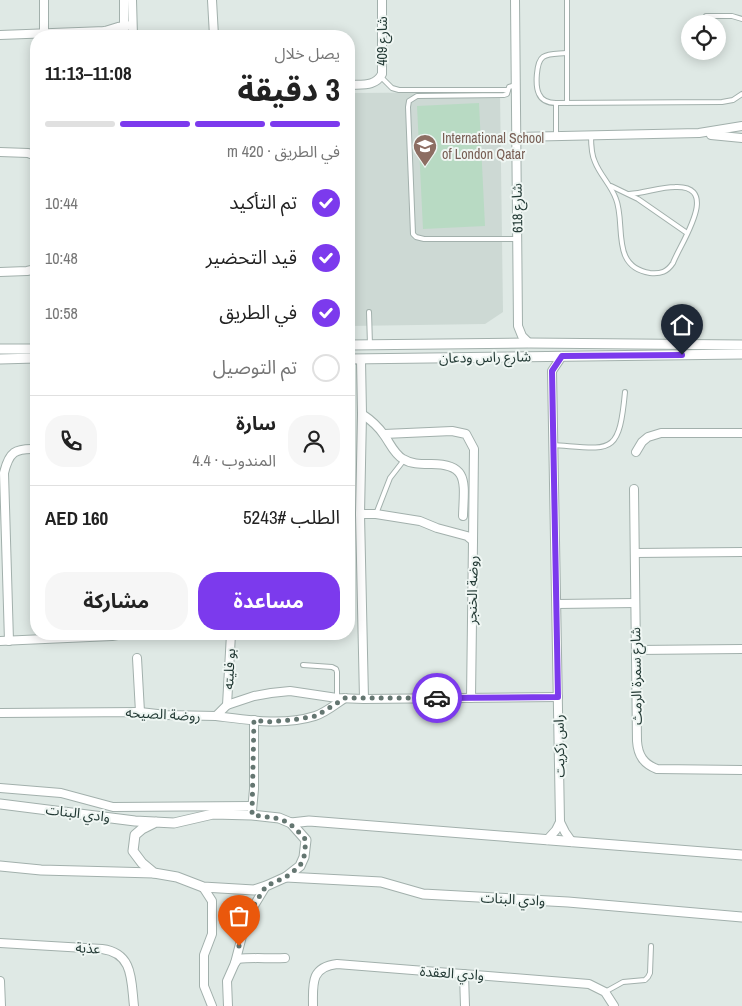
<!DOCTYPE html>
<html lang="ar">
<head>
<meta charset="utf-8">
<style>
	body { margin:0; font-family:"Archivo Narrow","Noto Sans Arabic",sans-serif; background:#f6f6f6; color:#222; direction:rtl; height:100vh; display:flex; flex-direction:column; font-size:19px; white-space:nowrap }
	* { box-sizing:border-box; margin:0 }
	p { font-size:16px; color:#767676 }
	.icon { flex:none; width:28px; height:28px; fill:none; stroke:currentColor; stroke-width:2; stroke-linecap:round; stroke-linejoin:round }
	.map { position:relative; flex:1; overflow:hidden; direction:ltr }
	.panel { position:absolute; left:30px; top:30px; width:325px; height:610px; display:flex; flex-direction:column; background:#fff; border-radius:20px; box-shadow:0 2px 12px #0003; direction:rtl }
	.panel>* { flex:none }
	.fabs { position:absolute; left:681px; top:15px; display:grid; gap:10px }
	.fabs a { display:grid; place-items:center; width:45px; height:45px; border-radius:50%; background:#fff; box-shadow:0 2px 12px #0003; font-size:25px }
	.pin { position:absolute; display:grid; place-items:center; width:42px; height:42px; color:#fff; margin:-51px -21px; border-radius:50% 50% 50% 0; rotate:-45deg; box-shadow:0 0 5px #0007 }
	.pin .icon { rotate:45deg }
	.courier { position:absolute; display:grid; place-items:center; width:50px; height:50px; margin:-25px; border:4px solid #7c3aed; border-radius:50%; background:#fff; color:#222; box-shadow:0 1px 6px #0007 }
	.summary em { font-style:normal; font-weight:700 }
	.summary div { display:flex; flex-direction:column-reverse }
	.summary { display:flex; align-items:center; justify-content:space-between; height:85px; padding:0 15px }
	h1 { font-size:32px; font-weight:700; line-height:38px }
	.bar { display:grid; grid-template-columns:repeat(4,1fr); gap:8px 5px; align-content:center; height:60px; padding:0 15px }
	.bar i { height:6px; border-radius:4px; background:#e0e0e0 }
	.bar .active { background:#7c3aed }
	.bar p { grid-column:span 4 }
	.line { display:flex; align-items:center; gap:12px; padding:0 15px; border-top:1px solid #e0e0e0 }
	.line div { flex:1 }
	.round { display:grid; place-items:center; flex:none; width:52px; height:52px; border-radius:20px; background:#f6f6f6 }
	ol { padding:0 15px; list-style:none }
	li { display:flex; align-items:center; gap:15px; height:55px }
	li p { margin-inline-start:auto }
	li .icon { padding:5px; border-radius:50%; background:#7c3aed; color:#fff; stroke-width:4 }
	li:last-child { color:#767676 }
	li i { width:28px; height:28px; border:2px solid #e0e0e0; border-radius:50% }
	.action { display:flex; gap:10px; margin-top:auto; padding:10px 15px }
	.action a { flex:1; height:58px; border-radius:20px; background:#7c3aed; color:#fff; font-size:20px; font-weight:700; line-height:58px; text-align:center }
	.action a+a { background:#f6f6f6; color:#222 }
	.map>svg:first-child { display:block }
	.built { fill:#cdd9d4 }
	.green { fill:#b8dac3 }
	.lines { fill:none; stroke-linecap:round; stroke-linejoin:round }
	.service-casing { stroke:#a2b0ac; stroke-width:6 }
	.minor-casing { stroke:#a2b0ac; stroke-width:10 }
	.tertiary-casing { stroke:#a2b0ac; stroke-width:11 }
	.service { stroke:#fff; stroke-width:4 }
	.minor { stroke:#fff; stroke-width:8 }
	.tertiary { stroke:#fff; stroke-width:9 }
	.done { stroke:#647671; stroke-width:5; stroke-dasharray:0 9 }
	.route { stroke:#7c3aed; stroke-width:6 }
	.labels { text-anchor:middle; stroke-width:4; stroke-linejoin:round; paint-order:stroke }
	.street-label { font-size:14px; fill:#213833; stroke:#eff6f3 }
	.education-label { font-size:14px; fill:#785e54; stroke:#eff6f3; text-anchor:start }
</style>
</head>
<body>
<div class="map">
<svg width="742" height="1006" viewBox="0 0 742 1006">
	<rect width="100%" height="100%" fill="#dfe9e5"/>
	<polygon class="built" points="500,92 503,312 485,324 349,326 349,93"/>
	<polygon class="green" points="479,103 485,226 423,229 417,106"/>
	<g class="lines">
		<g class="service-casing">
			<g id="service">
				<polyline points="567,0 567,103"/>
				<polyline points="706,16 732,16 742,19"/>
				<path d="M 566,53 C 559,54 549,53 543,57 C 536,62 535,86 539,94 C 542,101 549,103 556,103 L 722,102 L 733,100 L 742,94"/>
				<polyline points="381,77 392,88 399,90 508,90"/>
				<polyline points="516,85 509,87 507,94 504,95 417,96 409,101 408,107 413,234 416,237 424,239 516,239"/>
				<polyline points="556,103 556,136"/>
				<path d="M 591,135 C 591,144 591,154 595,162 C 600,175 611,185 616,199 C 626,224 610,267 650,273 C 661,274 667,272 673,263 C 680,244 722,185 675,187 C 660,187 645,193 629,194"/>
				<polyline points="611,186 638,199 687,233"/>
				<polyline points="369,312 370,345"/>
				<path d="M 553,445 C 611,449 619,457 625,392"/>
				<polyline points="376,514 390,478 404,460"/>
				<polyline points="303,665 332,667 336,669 337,672 337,698"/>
				<polyline points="605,992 623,982 645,980 648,977 650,973 651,946"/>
			</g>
		</g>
		<g class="minor-casing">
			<g id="minor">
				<polyline points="44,0 44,35"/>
				<polyline points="124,0 124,36"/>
				<polyline points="132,0 133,36"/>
				<polyline points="212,0 214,36"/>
				<polyline points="515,0 518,326 522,336 529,343"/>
				<polyline points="105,31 118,36"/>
				<polyline points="0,35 105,31 118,27 132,25"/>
				<path d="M 349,85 C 362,84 375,87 382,74 L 382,0"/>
				<polyline points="711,135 742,138"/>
				<polyline points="516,137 699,133 742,126"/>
				<polyline points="0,152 28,153 36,156"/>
				<polyline points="0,272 27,271 36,269"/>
				<polyline points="562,356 552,371 560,822 565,832 572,842"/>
				<path d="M 361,360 L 362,414 C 371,420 378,426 384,435 C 390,443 394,454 403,459 C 411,464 420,464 429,464 C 470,463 464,483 463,516"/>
				<polyline points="362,414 360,514 364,699"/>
				<polyline points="384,434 452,431 466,434 474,449 473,541"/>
				<polyline points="636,452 642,442 648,437 661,433 742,433"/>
				<path d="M 634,489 L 637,741 C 638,756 644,764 657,769 L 742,770"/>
				<polyline points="360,514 376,514 420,521 437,528 467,536 473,541 471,698"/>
				<polyline points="635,553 742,552"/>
				<polyline points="557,604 635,603"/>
				<polyline points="0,641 112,636 123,634"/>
				<path d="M 9,641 L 4,473 C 9,452 15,448 36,449"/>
				<polyline points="636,650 742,649"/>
				<polyline points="137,658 140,712"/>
				<polyline points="227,705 231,634"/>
				<polyline points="0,713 140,712 166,715 216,716 227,705 254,696 271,693 290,691 337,698 364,699 558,697"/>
				<path d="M 216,716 C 248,720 283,726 315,716 C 325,713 336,704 345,698"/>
				<polyline points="0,788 61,793 113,807 252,806"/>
				<polyline points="252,811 254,789 254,720"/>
				<polyline points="547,840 556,830 560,822"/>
				<polyline points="203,887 212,901 212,934 204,955 204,986 212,1006"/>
				<path d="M 0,943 L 102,949 C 134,953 131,981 134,1006"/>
				<path d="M 235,963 L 238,959 C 254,957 269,959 285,958"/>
				<polyline points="464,974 465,1006"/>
				<polyline points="0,981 1,1006"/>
				<polyline points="228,1006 227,981 235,963 247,917 266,886"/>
				<path d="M 313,1006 C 313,985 310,967 337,964 L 589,984 L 605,992 L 614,1006"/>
			</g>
		</g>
		<g class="tertiary-casing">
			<g id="tertiary">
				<polyline points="349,345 529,343 742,345"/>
				<polyline points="0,349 36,349"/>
				<polyline points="0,359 36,358"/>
				<polyline points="349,359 742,354"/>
				<polyline points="0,804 135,821 174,823 213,814 252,815 279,818 291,823 306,840 304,857 300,866 286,877 266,886 254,890 203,887 177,877 154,873 142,863 133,851 135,835 142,829 156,822"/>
				<polyline points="291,823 309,821 742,855"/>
				<polyline points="0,866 41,870 154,873"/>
				<polyline points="286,877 381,882 423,894 568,902 742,917"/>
			</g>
		</g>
		<use href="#service" class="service"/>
		<use href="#minor" class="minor"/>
		<use href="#tertiary" class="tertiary"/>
	</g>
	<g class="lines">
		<path class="done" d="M 239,946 L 247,917 L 254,905 L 266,886 L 286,877 L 300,866 L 304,857 L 306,840 C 286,817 282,819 252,815 L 254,720 L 267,722 L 292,720 L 316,716 L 345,698 L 437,698"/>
		<polyline class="route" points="437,698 558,697 552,371 562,356 682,355"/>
	</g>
	<defs>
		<g id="school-pin" transform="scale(1.25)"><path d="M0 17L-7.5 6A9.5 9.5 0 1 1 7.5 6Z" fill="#8d6e63" stroke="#eff6f3"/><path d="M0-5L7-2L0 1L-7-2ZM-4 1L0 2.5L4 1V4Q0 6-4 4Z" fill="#fff"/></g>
	</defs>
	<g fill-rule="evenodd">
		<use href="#school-pin" x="425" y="146"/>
	</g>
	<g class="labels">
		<g class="street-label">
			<text transform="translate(382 41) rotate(-90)" y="5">شارع 409</text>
			<text transform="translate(517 208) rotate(-91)" y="5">شارع 618</text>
			<text transform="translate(485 357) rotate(-1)" y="5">شارع راس ودعان</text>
			<text transform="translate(472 590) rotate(-89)" y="5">روضة الخنجر</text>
			<text transform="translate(229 669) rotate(-87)" y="5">بو فليته</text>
			<text transform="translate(636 676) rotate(-91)" y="5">شارع سمرة الرمث</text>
			<text transform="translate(163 714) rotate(3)" y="5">روضة الصيحه</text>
			<text transform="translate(559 746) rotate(-91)" y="5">راس زكريت</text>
			<text transform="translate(78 813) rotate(7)" y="5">وادي البنات</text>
			<text transform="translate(513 899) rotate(3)" y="5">وادي البنات</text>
			<text transform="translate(88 948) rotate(4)" y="5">عذبة</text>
			<text transform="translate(452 973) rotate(4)" y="5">وادي العقدة</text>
		</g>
		<g class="education-label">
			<text x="442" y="143">International School<tspan x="442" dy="16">of London Qatar</tspan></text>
		</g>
	</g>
</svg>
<div class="fabs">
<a><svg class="icon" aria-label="locate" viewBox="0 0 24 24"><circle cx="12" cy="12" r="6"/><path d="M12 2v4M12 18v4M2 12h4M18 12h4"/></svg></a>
</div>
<div class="pin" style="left:239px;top:946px;background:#ea580c"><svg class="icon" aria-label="bag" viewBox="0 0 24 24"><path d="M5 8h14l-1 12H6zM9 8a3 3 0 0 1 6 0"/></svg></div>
<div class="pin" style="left:682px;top:355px;background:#1f2937"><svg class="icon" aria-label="home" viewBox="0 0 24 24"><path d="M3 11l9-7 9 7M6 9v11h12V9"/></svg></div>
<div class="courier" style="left:437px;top:698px"><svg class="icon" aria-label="car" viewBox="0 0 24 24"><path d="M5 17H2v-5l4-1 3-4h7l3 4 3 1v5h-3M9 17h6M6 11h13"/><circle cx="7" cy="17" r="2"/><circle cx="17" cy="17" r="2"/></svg></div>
<section class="panel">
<div class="summary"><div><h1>3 دقيقة</h1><p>يصل خلال</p></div><em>11:08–11:13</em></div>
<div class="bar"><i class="active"></i><i class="active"></i><i class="active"></i><i></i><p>في الطريق · 420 m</p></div>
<ol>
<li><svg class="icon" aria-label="check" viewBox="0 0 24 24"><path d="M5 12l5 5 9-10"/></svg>تم التأكيد<p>10:44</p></li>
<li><svg class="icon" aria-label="check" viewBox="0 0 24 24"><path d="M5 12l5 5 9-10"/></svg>قيد التحضير<p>10:48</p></li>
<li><svg class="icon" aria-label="check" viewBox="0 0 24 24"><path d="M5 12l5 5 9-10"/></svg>في الطريق<p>10:58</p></li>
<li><i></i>تم التوصيل</li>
</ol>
<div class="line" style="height:90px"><a class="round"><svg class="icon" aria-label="person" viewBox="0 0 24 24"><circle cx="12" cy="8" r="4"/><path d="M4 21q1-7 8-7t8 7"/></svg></a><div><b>سارة</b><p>المندوب · 4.4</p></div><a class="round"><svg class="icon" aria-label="phone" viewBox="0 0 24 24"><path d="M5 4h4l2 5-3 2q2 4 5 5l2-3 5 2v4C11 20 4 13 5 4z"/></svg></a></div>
<div class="line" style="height:65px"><div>الطلب #5243</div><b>AED 160</b></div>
<div class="action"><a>مساعدة</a><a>مشاركة</a></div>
</section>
</div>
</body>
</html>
